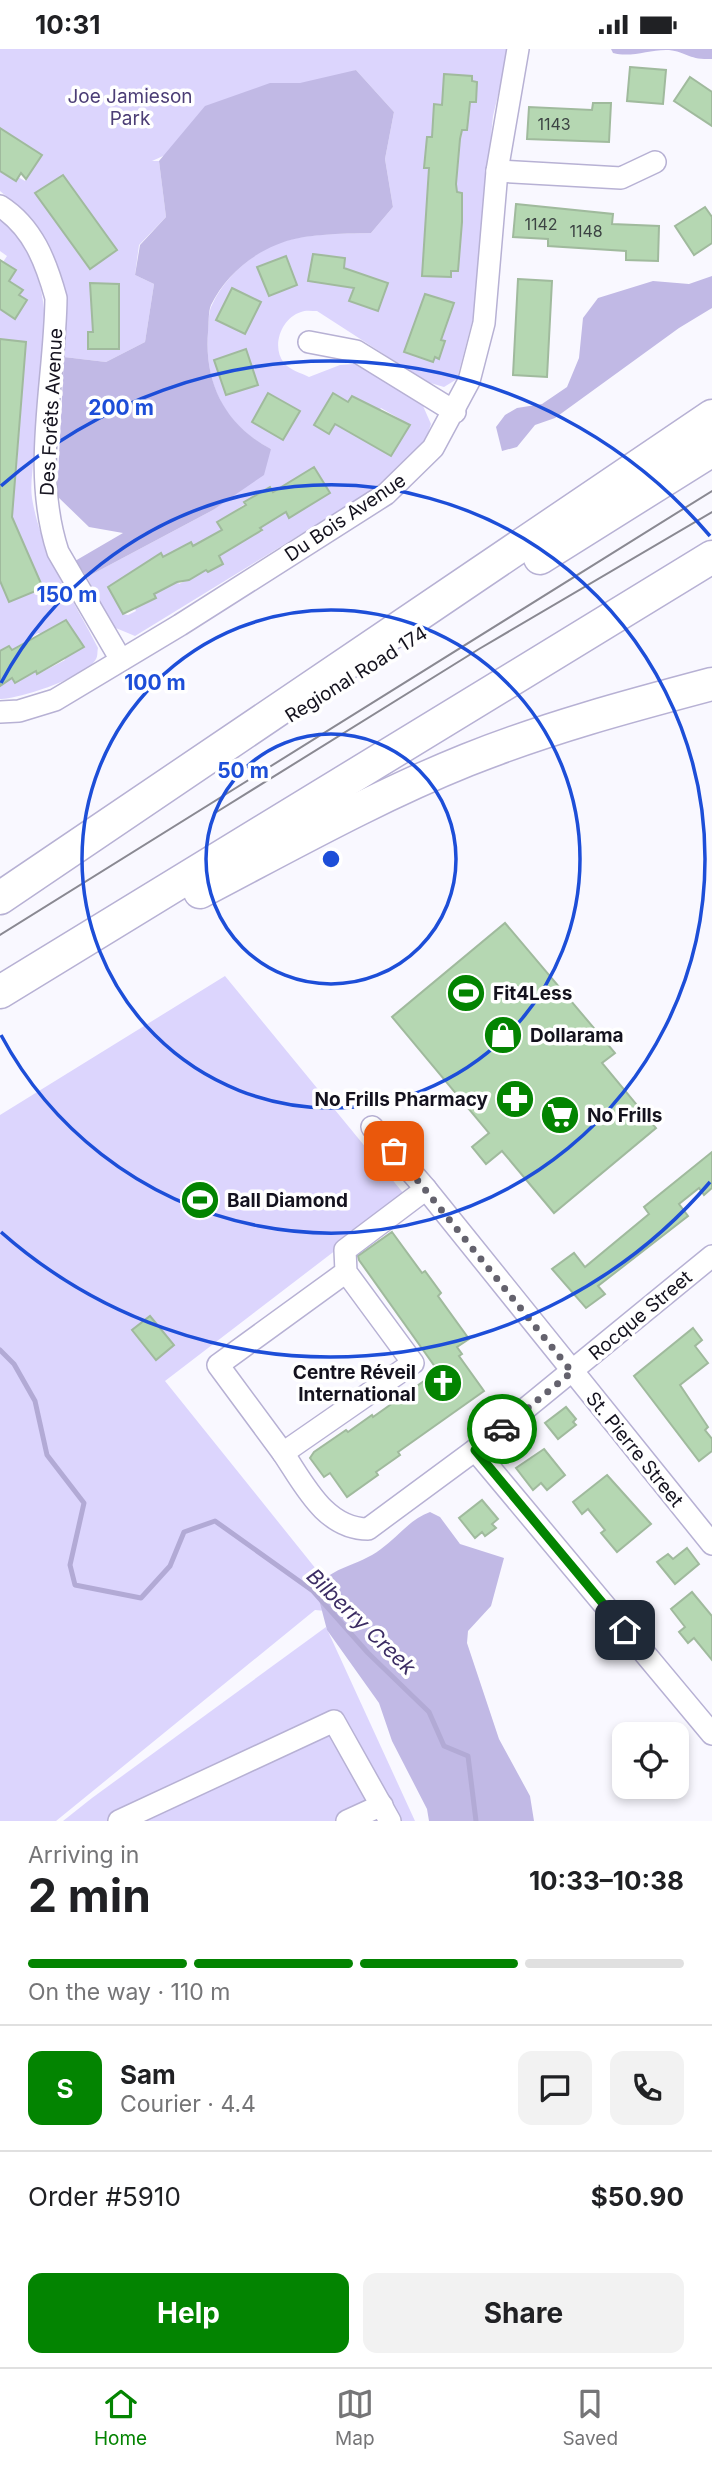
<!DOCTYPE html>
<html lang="en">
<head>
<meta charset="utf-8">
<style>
	body { margin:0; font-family:Inter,sans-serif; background:#f2f2f2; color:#202124; height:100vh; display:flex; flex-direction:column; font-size:26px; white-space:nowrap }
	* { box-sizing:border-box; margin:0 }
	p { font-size:23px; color:#757577 }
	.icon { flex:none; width:38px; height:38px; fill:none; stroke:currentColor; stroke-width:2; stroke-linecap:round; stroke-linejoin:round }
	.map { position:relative; height:1772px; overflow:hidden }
	.side { display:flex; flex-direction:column; background:#fff; flex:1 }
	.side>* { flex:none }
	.fabs { position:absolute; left:612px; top:1673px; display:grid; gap:14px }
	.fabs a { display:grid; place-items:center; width:77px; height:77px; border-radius:14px; background:#fff; box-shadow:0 4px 10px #0003; font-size:35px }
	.pin { position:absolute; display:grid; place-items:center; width:60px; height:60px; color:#fff; margin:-30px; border-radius:14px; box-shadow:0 4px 10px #0006 }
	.courier { position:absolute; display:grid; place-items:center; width:70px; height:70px; margin:-35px; border:5px solid #038401; border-radius:50%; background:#fff; color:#222; box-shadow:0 2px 9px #0007 }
	.headline em { font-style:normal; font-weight:700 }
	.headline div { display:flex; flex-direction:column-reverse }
	.headline { display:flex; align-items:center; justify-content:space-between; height:119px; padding:0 28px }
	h1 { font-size:46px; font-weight:700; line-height:52px }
	.bar { display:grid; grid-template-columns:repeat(4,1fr); gap:10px 7px; align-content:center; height:84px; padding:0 28px }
	.bar i { height:9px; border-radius:5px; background:#e0e0e0 }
	.bar .active { background:#038401 }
	.bar p { grid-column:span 4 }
	.line { display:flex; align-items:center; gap:18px; padding:0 28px; border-top:2px solid #e0e0e0 }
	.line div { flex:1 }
	.round { display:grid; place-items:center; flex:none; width:74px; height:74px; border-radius:14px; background:#f2f2f2 }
	.primary-button { display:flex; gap:14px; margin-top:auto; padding:14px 28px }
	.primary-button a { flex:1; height:80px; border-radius:14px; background:#038401; color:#fff; font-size:28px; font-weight:700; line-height:80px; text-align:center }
	.primary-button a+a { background:#f2f2f2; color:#202124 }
	.status { display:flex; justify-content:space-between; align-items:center; height:49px; padding:0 35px; background:#fff; direction:ltr }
	.status svg { height:19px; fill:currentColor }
	.tab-bar { display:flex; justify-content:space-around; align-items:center; height:98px; border-top:2px solid #e0e0e0; background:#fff; font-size:19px; color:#757577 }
	.tab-bar a { display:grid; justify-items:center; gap:4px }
	.tab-bar .active { color:#038401 }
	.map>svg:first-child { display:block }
	.green { fill:#dcd5fd; fill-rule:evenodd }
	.forest { fill:#c1b9e5 }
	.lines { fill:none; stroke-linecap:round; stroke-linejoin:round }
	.stream { stroke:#b2aad5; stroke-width:5 }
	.building { fill:#b5d7b2; stroke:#a0ba9d; stroke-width:2 }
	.minor-casing { stroke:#b7b1d4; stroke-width:24 }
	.highway-casing { stroke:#b7b1d4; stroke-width:35 }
	.minor { stroke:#fff; stroke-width:21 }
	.highway { stroke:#fff; stroke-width:32 }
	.tram { stroke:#8a8992; stroke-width:2 }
	.done { stroke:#64626d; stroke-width:7; stroke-dasharray:0 12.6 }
	.route { stroke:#038401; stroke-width:9 }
	.ring { fill:none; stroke:#1d4ed8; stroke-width:3.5 }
	.labels { text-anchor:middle; stroke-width:7; stroke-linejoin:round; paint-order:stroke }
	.number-label { font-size:16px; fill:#3c4343 }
	.park-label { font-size:19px; fill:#4c3e76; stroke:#fff }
	.street-label { font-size:19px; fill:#14121e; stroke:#fff }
	.poi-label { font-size:19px; font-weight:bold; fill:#14121e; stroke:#fff; text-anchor:start }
	.water-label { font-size:21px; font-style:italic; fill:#3b2c63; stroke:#fff }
	.centre { fill:#1d4ed8; stroke:#fff; stroke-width:3.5 }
	.ring-label { font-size:21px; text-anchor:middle; font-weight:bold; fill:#1d4ed8; stroke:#fff; stroke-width:7; stroke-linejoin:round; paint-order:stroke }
</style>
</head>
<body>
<div class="status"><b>10:31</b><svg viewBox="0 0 49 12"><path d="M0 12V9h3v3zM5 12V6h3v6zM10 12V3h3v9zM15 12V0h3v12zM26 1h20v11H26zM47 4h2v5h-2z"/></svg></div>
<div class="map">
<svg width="712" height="1772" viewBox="0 0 712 1772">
	<rect width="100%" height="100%" fill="#f9f8ff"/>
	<g class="green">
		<path d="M 0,0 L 509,0 L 493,67 L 473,269 L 457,330 L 444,338 L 427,333 L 317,262 C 312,262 305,261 301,263 C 281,269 271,298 284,314 C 290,321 301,324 309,328 L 340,316 L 354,315 L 367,320 L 423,357 L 431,375 L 426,390 L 376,439 L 135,587 L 111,577 L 87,528 L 213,461 L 271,400 C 224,376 204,334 208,282 C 209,274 208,263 212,256 C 224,229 249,207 276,195 C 304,184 342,185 371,184 L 393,158 L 385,110 L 394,63 L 356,21 L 152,112 L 159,112 L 166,168 L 139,196 L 135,226 L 154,235 L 145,293 L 106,313 L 64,308 C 65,236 60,191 0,142 L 0,122 L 16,132 L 18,128 L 25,132 L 42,107 L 0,79 ZM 444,26 L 472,27 L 472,32 L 477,33 L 476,53 L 469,53 L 467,81 L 462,81 L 461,90 L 455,90 L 459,103 L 453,121 L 425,119 L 427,88 L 432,88 L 435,55 L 442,56 ZM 63,126 L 117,202 L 89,220 L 48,161 L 48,155 L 44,157 L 36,144 ZM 428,133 L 457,135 L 455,172 L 462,173 L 458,222 L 451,222 L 451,228 L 422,226 ZM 313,205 L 345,209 L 341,237 L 308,232 ZM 286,207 L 297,236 L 269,247 L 257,219 ZM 359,224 L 378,262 L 349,252 ZM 90,235 L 119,235 L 119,300 L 88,300 L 88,283 L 93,283 ZM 232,239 L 261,253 L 245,285 L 216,270 ZM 425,245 L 453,255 L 441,291 L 445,293 L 439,310 L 435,308 L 433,313 L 404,303 ZM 246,300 L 258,336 L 226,346 L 214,311 ZM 268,344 L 299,362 L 283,390 L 252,372 ZM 333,344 L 341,349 L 337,356 L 344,360 L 352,347 L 378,363 L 381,359 L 410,376 L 391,407 L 335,374 L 329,385 L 314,376 ZM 315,418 L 330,444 L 289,468 L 286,463 L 260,479 L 262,483 L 255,484 L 233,498 L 218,473 L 270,438 L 273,443 ZM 209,489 L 223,515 L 208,523 L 205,518 L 203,523 L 179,535 L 176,530 L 174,534 L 153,544 L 156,549 L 134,558 L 136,562 L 128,566 L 123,565 L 109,538 L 161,505 L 163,508 L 190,493 L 193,497 Z"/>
		<path d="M 0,169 C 69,230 40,326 34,406 C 33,420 30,435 32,449 C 41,505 73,549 98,599 C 97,603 98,607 96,610 C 86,628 20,650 0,650 L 0,637 L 9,625 L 16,634 L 22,630 L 19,625 L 36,622 L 38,625 L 65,611 L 62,606 L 73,600 L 75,603 L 83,598 L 38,584 L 12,601 L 9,597 L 0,602 L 0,532 L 9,553 L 13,482 L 9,413 L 17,413 L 26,293 L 0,290 L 0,260 L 15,269 L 27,251 L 20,246 L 23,241 L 9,232 L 16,221 L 3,213 L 7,207 L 0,202 Z"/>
		<polygon points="225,927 404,1145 349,1191 165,1332 320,1525 329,1531 326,1562 315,1561 56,1772 0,1772 0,1066"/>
		<polygon points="326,1578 415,1772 63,1772 92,1749"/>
	</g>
	<g class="forest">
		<path d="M 611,0 L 712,0 L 712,10 C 688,11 687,3 669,1 C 650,0 632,9 613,4 Z"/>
		<path d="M 356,21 L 394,63 L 385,110 L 393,158 L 371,184 C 342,185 303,184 276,196 C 249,207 224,229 211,256 C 208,263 209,275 208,283 C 204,334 225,376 271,400 L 264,426 L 213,461 L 87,528 L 75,512 L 123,484 L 89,478 L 57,447 L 64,308 L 106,313 L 145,293 L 154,235 L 135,226 L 140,196 L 166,168 L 159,112 L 205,57 L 270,34 L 300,34 Z"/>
		<polygon points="712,227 712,259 679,279 555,369 535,376 517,398 502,402 496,378 505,366 517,359 542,355 567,338 579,309 583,269 598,249 653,232 689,235"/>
		<path d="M 430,1463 L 440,1468 L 460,1495 L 504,1509 L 491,1557 L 468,1582 L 467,1594 L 499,1690 L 530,1747 L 534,1772 L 429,1772 L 427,1760 L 392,1692 L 379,1654 L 327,1581 L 316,1539 C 334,1516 357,1518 381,1500 C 398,1488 410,1470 430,1463 Z"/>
	</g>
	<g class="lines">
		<polyline class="stream" points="0,1301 14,1315 35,1352 47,1406 84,1454 70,1516 75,1536 141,1549 170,1517 184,1483 215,1472 313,1542 368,1604 429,1663 444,1697 468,1707 476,1772"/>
	</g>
	<g class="building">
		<polygon points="630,18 666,21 663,55 627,52"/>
		<polygon points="444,25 472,27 472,32 477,33 476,53 470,53 467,81 462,81 460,90 456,135 457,143 462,144 462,173 458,222 451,222 451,228 422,227 429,119 424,119 427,88 432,88 434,55 442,56"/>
		<polygon points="690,28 712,43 712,77 674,52"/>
		<polygon points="593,54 611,54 609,93 527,90 529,58 592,61"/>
		<polygon points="0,79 42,106 26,130 21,124 16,132 0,122"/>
		<polygon points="63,126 117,201 90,220 35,144"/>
		<polygon points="516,155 613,165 612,175 659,177 658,212 626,211 626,202 548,197 548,190 513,188"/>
		<polygon points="705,158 712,168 712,194 694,206 675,177"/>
		<polygon points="313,205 345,209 344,219 388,234 378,262 349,252 354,239 308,232"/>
		<polygon points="286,207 297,236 269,247 257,218"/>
		<polygon points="0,211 16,221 9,232 23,241 19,246 27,251 15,270 0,260"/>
		<polygon points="518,230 552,232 547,328 513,326"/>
		<polygon points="90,234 119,235 119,300 88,300 88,283 93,283"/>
		<polygon points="232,239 261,253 245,285 216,271"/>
		<polygon points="425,245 454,254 441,291 445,292 439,310 435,308 433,313 404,303"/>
		<polygon points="0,290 26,293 12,468 43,539 9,553 0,532"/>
		<polygon points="246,300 258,336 226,346 214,311"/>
		<polygon points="268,344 300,362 283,391 252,373"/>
		<polygon points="333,344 348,353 352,347 410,376 391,407 335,375 329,385 314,376"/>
		<polygon points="314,418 330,444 289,469 286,463 260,479 262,481 219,507 223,515 208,523 206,521 189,531 177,533 154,545 156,549 123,565 108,538 161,504 163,508 191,493 193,497 222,481 217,473 246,456 244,453 270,438 273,443"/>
		<polygon points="66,571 84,598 37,625 36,622 15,634 12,629 0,637 0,602 9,597 12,601"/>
		<polygon points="505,874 615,1004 602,1014 656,1079 554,1164 502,1102 486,1115 472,1098 489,1084 392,968"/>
		<polygon points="712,1103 712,1139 704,1146 699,1139 679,1155 688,1167 598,1237 605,1245 586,1259 552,1220 574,1204 585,1218 649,1165 644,1158"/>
		<polygon points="392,1183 422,1224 425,1222 441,1244 438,1247 469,1290 457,1298 462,1305 459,1307 484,1342 398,1403 400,1406 376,1423 378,1426 347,1448 330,1424 324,1428 310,1409 314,1403 346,1381 348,1383 372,1366 373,1368 438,1322 359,1211 358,1207"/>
		<polygon points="150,1267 174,1296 156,1311 132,1281"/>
		<polygon points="693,1279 702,1291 695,1297 708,1314 680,1336 708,1378 705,1381 712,1390 712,1402 699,1412 634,1327"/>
		<polygon points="566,1358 576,1370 573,1373 576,1376 558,1390 545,1374"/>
		<polygon points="544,1400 565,1426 547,1441 541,1434 533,1441 516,1419"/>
		<polygon points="607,1426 651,1475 617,1503 601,1484 605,1481 588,1460 582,1465 573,1453"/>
		<polygon points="482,1451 498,1470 492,1475 496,1479 485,1487 482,1483 475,1489 459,1469"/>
		<polygon points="687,1499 699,1515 675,1535 657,1513 668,1505 673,1510"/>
		<polygon points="692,1543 712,1567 712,1611 694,1589 688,1594 679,1583 685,1578 671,1560"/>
	</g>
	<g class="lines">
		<g class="minor-casing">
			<g id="minor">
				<polyline points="497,122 621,129 655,113"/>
				<path d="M 0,157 C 33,178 46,213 56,249 C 55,334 31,421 58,503 L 121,611"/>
				<polyline points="309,293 356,302 455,363"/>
				<polyline points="0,663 19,662 55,651 180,576 386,445 433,399 469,332 484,274 497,122 518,0"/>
				<polyline points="372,1078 426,1140 712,1495"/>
				<polyline points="346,1223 218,1316 283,1404 413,1314 346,1223 345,1201 426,1140"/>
				<polyline points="475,1401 712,1685"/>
				<path d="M 283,1404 C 304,1435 325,1480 368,1480 L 475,1401 L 712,1207"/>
				<polyline points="119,1772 334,1672 390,1772"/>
				<polyline points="347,1772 382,1756"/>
			</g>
		</g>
		<g class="highway-casing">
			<g id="highway">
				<polyline points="540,509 712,401"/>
				<path d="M 200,843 C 288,797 375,748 467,711 C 547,679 629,657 712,635"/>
				<polyline points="0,849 712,367"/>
				<polyline points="0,943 712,508"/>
			</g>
		</g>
		<use href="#minor" class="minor"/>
		<use href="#highway" class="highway"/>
		<g class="tram">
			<polyline points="215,764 479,600 712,463"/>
			<polyline points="0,886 712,442"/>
		</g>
	</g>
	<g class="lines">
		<polyline class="done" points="394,1102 572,1323 502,1380"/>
		<polyline class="route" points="502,1380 475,1401 625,1581"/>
	</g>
	<g class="ring">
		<circle cx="331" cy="810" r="125"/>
		<circle cx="331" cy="810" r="249"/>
		<path d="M1 634A374 374 0 1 1 1 986"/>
		<path d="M710 1133A498 498 0 0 1 1 1183M1 437A498 498 0 0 1 710 487"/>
	</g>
	<defs>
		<g id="stadium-disc" transform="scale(2.0125)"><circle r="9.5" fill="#038401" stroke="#fff"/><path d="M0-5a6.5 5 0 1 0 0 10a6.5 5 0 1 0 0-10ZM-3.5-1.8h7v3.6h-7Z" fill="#fff"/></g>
		<g id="shop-disc" transform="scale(2.0125)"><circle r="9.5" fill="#038401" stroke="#fff"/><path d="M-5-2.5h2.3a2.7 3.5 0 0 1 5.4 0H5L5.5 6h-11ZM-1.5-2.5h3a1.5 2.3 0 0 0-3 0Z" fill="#fff"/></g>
		<g id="pharmacy-disc" transform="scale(2.0125)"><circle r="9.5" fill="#038401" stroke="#fff"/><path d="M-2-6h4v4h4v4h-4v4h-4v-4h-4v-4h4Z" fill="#fff"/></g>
		<g id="supermarket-disc" transform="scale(2.0125)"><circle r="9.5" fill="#038401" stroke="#fff"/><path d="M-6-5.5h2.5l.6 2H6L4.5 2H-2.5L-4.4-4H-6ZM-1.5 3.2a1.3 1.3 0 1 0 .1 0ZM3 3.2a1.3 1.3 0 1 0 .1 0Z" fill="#fff"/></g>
		<g id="church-disc" transform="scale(2.0125)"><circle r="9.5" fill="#038401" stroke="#fff"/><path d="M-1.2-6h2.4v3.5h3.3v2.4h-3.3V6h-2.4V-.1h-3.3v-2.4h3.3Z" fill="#fff"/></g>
	</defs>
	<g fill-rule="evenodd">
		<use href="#stadium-disc" x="466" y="944"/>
		<use href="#shop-disc" x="503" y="986"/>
		<use href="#pharmacy-disc" x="515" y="1050"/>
		<use href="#supermarket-disc" x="560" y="1066"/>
		<use href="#stadium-disc" x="200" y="1151"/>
		<use href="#church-disc" x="443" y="1334"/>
	</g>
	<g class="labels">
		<g class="number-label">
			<text x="554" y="81">1143</text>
			<text x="541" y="181">1142</text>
			<text x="586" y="188">1148</text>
		</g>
		<g class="park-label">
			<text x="130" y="54">Joe Jamieson<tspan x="130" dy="22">Park</tspan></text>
		</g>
		<g class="street-label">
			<text transform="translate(51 363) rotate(-87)" y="7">Des Forêts Avenue</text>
			<text transform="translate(345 468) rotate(-34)" y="7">Du Bois Avenue</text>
			<text transform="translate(356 625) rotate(-32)" y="7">Regional Road 174</text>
			<text transform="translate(640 1266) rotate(-40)" y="7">Rocque Street</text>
			<text transform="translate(635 1400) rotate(51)" y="7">St. Pierre Street</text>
		</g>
		<g class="poi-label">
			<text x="493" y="951">Fit4Less</text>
			<text x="530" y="993">Dollarama</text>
			<text x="488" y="1057" text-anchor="end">No Frills Pharmacy</text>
			<text x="587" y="1073">No Frills</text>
			<text x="227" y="1158">Ball Diamond</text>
			<text x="416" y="1330" text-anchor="end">Centre Réveil<tspan x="416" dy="22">International</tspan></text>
		</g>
		<g class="water-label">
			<text transform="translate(361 1573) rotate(44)" y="7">Bilberry Creek</text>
		</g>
	</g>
	<circle cx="331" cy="810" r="10" class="centre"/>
	<g class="ring-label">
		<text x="121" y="366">200 m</text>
		<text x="67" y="553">150 m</text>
		<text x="155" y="641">100 m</text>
		<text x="243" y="729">50 m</text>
	</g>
</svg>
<div class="fabs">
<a><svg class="icon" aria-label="locate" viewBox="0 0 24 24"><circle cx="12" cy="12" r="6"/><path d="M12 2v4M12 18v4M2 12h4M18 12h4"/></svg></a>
</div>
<div class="pin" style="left:394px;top:1102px;background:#ea580c"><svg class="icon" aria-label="bag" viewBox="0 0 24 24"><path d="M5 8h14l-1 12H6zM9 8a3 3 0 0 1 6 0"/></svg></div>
<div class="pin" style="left:625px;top:1581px;background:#1f2937"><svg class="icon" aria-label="home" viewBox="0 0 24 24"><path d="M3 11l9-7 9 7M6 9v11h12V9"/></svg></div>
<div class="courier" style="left:502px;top:1380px"><svg class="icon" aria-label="car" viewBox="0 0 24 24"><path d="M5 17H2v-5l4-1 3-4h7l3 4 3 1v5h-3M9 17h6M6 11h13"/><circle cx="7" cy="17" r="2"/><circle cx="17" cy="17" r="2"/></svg></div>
</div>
<section class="side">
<div class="headline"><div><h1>2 min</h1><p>Arriving in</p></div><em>10:33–10:38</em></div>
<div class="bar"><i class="active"></i><i class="active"></i><i class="active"></i><i></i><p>On the way · 110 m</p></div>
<div class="line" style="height:126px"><b class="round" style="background:#038401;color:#fff">S</b><div><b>Sam</b><p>Courier · 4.4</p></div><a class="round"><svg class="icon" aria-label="chat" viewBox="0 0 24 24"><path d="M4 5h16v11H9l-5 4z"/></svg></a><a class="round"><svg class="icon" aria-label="phone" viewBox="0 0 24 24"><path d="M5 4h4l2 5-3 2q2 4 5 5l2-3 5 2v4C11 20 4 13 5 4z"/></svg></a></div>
<div class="line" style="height:91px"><div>Order #5910</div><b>$50.90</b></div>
<div class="primary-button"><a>Help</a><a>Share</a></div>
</section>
<nav class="tab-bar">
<a class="active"><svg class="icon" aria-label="home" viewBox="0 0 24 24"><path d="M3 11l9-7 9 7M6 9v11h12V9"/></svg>Home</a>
<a><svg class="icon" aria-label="map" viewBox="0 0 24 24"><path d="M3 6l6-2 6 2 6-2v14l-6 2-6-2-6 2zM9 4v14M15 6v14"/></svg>Map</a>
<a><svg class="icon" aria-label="saved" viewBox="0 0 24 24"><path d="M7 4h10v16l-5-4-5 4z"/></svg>Saved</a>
</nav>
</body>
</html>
